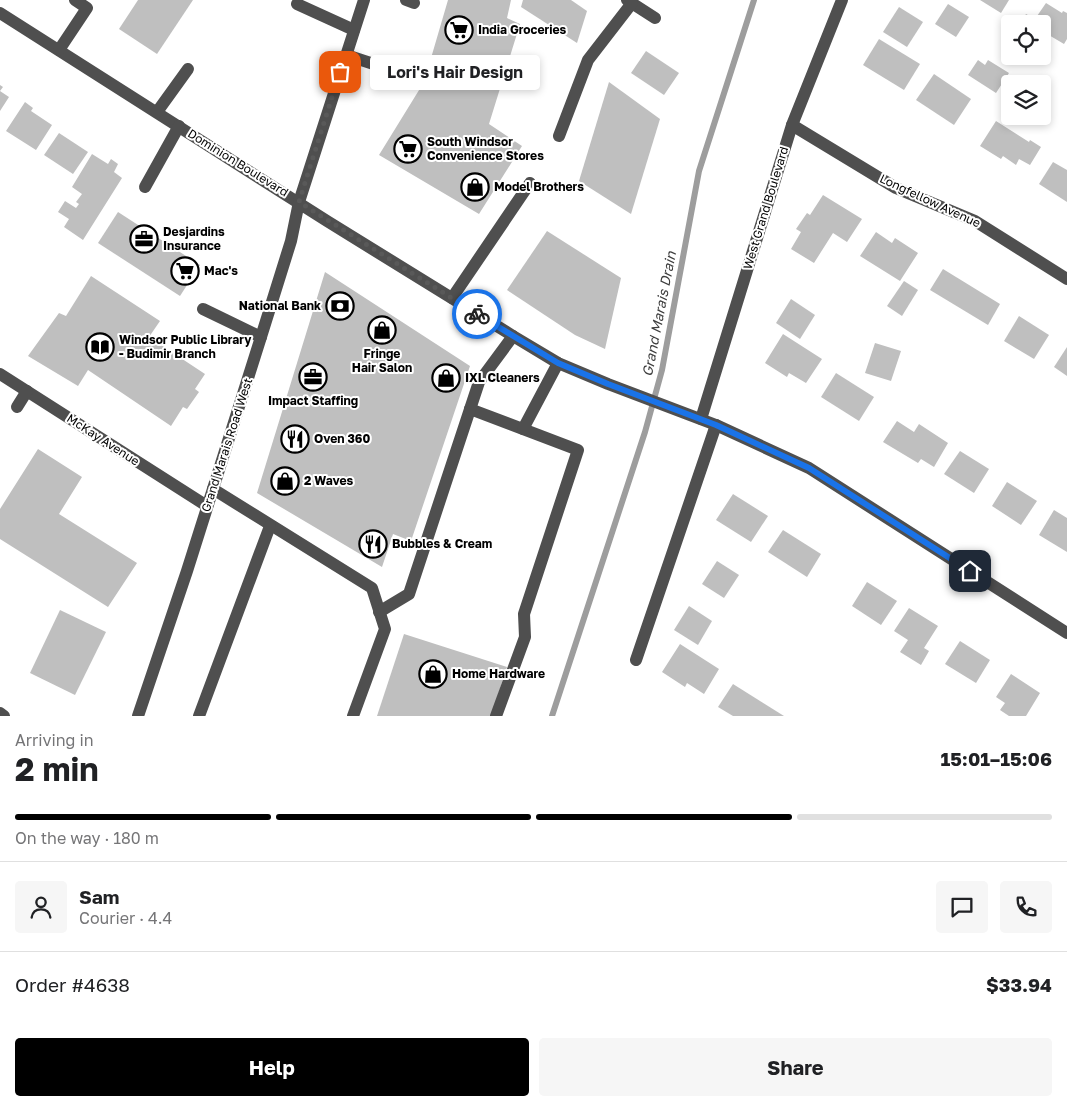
<!DOCTYPE html>
<html lang="en">
<head>
<meta charset="utf-8">
<style>
	body { margin:0; font-family:"Golos Text",sans-serif; background:#f6f6f6; color:#202124; height:100vh; display:flex; flex-direction:column; font-size:19px; white-space:nowrap }
	* { box-sizing:border-box; margin:0 }
	p { font-size:16px; color:#757577 }
	.icon { flex:none; width:28px; height:28px; fill:none; stroke:currentColor; stroke-width:2; stroke-linecap:round; stroke-linejoin:round }
	.map { position:relative; height:716px; overflow:hidden }
	.drawer { display:flex; flex-direction:column; background:#fff; flex:1 }
	.drawer>* { flex:none }
	.fabs { position:absolute; left:1001px; top:15px; display:grid; gap:10px }
	.fabs a { display:grid; place-items:center; width:50px; height:50px; border-radius:5px; background:#fff; box-shadow:0 2px 8px #0003; font-size:25px }
	.pin { position:absolute; display:grid; place-items:center; width:42px; height:42px; color:#fff; margin:-21px; border-radius:10px; box-shadow:0 2px 8px #0006 }
	.courier { position:absolute; display:grid; place-items:center; width:50px; height:50px; margin:-25px; border:4px solid #1a73e8; border-radius:50%; background:#fff; color:#222; box-shadow:0 1px 6px #0007 }
	.bubble { position:absolute; height:35px; border-radius:5px; background:#fff; box-shadow:0 2px 8px #0003; font-size:16px; font-weight:700; line-height:35px; text-align:center }
	.headline em { font-style:normal; font-weight:700 }
	.headline div { display:flex; flex-direction:column-reverse }
	.headline { display:flex; align-items:center; justify-content:space-between; height:85px; padding:0 15px }
	h1 { font-size:32px; font-weight:700; line-height:38px }
	.bar { display:grid; grid-template-columns:repeat(4,1fr); gap:8px 5px; align-content:center; height:60px; padding:0 15px }
	.bar i { height:6px; border-radius:4px; background:#e0e0e0 }
	.bar .selected { background:#000 }
	.bar p { grid-column:span 4 }
	.line { display:flex; align-items:center; gap:12px; padding:0 15px; border-top:1px solid #e0e0e0 }
	.line div { flex:1 }
	.round { display:grid; place-items:center; flex:none; width:52px; height:52px; border-radius:5px; background:#f6f6f6 }
	.cta { display:flex; gap:10px; margin-top:auto; padding:10px 15px }
	.cta a { flex:1; height:58px; border-radius:5px; background:#000; color:#fff; font-size:20px; font-weight:700; line-height:58px; text-align:center }
	.cta a+a { background:#f6f6f6; color:#202124 }
	.map>svg:first-child { display:block }
	.lines { fill:none; stroke-linecap:round; stroke-linejoin:round }
	.stream { stroke:#9d9d9d; stroke-width:6 }
	.building { fill:#bfbfbf }
	.minor { stroke:#4f4f4f; stroke-width:12 }
	.done { stroke:#595959; stroke-width:5; stroke-dasharray:0 9 }
	.route { stroke:#1a73e8; stroke-width:6 }
	.labels { text-anchor:middle; stroke-width:4; stroke-linejoin:round; paint-order:stroke }
	.poi-label { font-size:12px; font-weight:bold; fill:#000; stroke:#fff; text-anchor:start }
	.street-label { font-size:12px; fill:#000; stroke:#fff }
	.water-label { font-size:14px; font-style:italic; fill:#3e3e3e; stroke:#fff }
</style>
</head>
<body>
<div class="map">
<svg width="1067" height="716" viewBox="0 0 1067 716">
	<rect width="100%" height="100%" fill="#fff"/>
	<g class="lines">
		<polyline class="stream" points="552,716 645,432 662,370 699,171 754,0"/>
	</g>
	<g class="building">
		<polygon points="138,0 193,0 157,54 119,29"/>
		<polygon points="448,0 511,0 507,18 520,24 489,124 522,146 479,214 379,155 424,82"/>
		<polygon points="523,0 571,0 587,11 577,43 521,7"/>
		<polygon points="980,0 1009,0 1001,13"/>
		<polygon points="1046,3 1062,13 1063,11 1067,13 1067,39 1064,44 1042,31 1042,24 1020,24 1026,14 1035,19"/>
		<polygon points="948,4 969,17 956,37 935,24"/>
		<polygon points="899,7 923,22 907,47 883,32"/>
		<polygon points="879,39 920,64 904,90 863,65"/>
		<polygon points="646,51 679,73 664,95 631,73"/>
		<polygon points="978,60 985,65 988,60 1009,73 996,93 968,75"/>
		<polygon points="934,74 971,99 954,125 916,100"/>
		<polygon points="609,82 660,119 631,214 579,181"/>
		<polygon points="0,85 3,87 0,91 9,97 0,111"/>
		<polygon points="25,102 33,108 31,111 52,125 36,150 6,131"/>
		<polygon points="996,121 1029,142 1030,140 1041,147 1030,165 1019,159 1016,165 1003,156 1001,159 980,146"/>
		<polygon points="59,133 88,152 73,174 44,155"/>
		<polygon points="92,154 108,164 111,159 118,164 114,172 122,178 83,240 64,227 69,219 58,212 65,201 76,208 79,204 76,202 82,194 72,187"/>
		<polygon points="1053,162 1067,170 1067,202 1039,184"/>
		<polygon points="823,195 862,219 847,242 833,233 814,263 791,249 801,232 796,229 807,213 810,215"/>
		<polygon points="118,212 200,265 180,296 98,243"/>
		<polygon points="547,231 621,278 605,349 575,335 507,290"/>
		<polygon points="876,232 892,243 895,238 918,253 900,281 860,256"/>
		<polygon points="943,269 1000,304 988,325 930,290"/>
		<polygon points="325,272 470,366 411,541 393,534 382,567 257,493"/>
		<polygon points="91,276 160,321 149,337 205,374 195,389 199,392 187,409 183,407 171,426 88,370 78,386 28,356 59,313 66,316"/>
		<polygon points="904,281 918,290 902,316 887,306"/>
		<polygon points="791,299 815,315 800,339 776,323"/>
		<polygon points="1019,316 1049,335 1034,359 1004,341"/>
		<polygon points="783,334 822,359 806,383 789,373 787,377 765,363"/>
		<polygon points="875,343 901,351 891,381 865,373"/>
		<polygon points="1067,347 1067,376 1054,367"/>
		<polygon points="836,373 874,397 859,421 821,397"/>
		<polygon points="897,421 914,432 919,424 948,443 934,467 921,459 918,463 883,442"/>
		<polygon points="38,449 82,477 59,514 137,563 108,607 0,539 0,509"/>
		<polygon points="960,451 989,469 974,493 944,474"/>
		<polygon points="1007,482 1037,501 1021,525 992,506"/>
		<polygon points="733,494 768,516 751,542 716,520"/>
		<polygon points="1054,510 1067,518 1067,552 1039,535"/>
		<polygon points="783,530 821,554 807,577 768,552"/>
		<polygon points="717,561 739,575 724,598 702,584"/>
		<polygon points="867,582 897,601 881,625 852,606"/>
		<polygon points="689,606 712,621 698,645 674,630"/>
		<polygon points="909,608 938,626 924,648 929,651 921,665 900,652 908,640 894,631"/>
		<polygon points="60,610 106,632 75,695 30,673"/>
		<polygon points="404,634 507,667 491,716 377,716"/>
		<polygon points="960,641 990,660 976,683 945,664"/>
		<polygon points="680,644 719,669 704,694 687,683 685,687 662,672"/>
		<polygon points="1011,674 1040,693 1026,716 1009,716 1000,710 1005,703 996,697"/>
		<polygon points="733,684 784,716 733,716 718,707"/>
	</g>
	<g class="lines">
		<g class="minor">
			<polyline points="406,0 414,3"/>
			<polyline points="627,0 655,18"/>
			<polyline points="297,4 354,30"/>
			<polyline points="0,13 327,221 513,336 558,363 608,384 716,425 809,468 1067,633"/>
			<polyline points="59,50 87,8 75,0"/>
			<polyline points="346,55 392,70"/>
			<polyline points="157,112 188,69"/>
			<polyline points="792,125 896,188 975,221 1067,279"/>
			<polyline points="559,136 588,60 632,3"/>
			<polyline points="145,187 179,126"/>
			<polyline points="452,298 530,183"/>
			<polyline points="203,309 261,337"/>
			<polyline points="0,374 207,506"/>
			<polyline points="17,407 27,391"/>
			<polyline points="470,409 578,450 524,614 525,637 496,716"/>
			<polyline points="701,419 792,125 842,0"/>
			<polyline points="523,429 558,363"/>
			<polyline points="213,489 372,588 385,629 353,716"/>
			<polyline points="379,612 409,594 479,382 513,336"/>
			<polyline points="636,660 716,425"/>
			<polyline points="0,713 4,716"/>
			<polyline points="138,716 187,571 261,337 291,241 299,202 364,0"/>
			<polyline points="199,716 270,526"/>
		</g>
	</g>
	<g class="lines">
		<polyline class="done" points="340,72 299,202 477,314"/>
		<polyline class="route" points="477,314 558,363 608,384 716,425 809,468 970,571"/>
	</g>
	<defs>
		<g id="supermarket-ring" transform="scale(1.4375)"><circle r="9.5" fill="#fff" stroke="#000" stroke-width="1.5"/><path d="M-6-5.5h2.5l.6 2H6L4.5 2H-2.5L-4.4-4H-6ZM-1.5 3.2a1.3 1.3 0 1 0 .1 0ZM3 3.2a1.3 1.3 0 1 0 .1 0Z" fill="#000"/></g>
		<g id="shop-ring" transform="scale(1.4375)"><circle r="9.5" fill="#fff" stroke="#000" stroke-width="1.5"/><path d="M-5-2.5h2.3a2.7 3.5 0 0 1 5.4 0H5L5.5 6h-11ZM-1.5-2.5h3a1.5 2.3 0 0 0-3 0Z" fill="#000"/></g>
		<g id="office-ring" transform="scale(1.4375)"><circle r="9.5" fill="#fff" stroke="#000" stroke-width="1.5"/><path d="M-6-3h4V-5.5h4V-3h4V5H-6ZM-1-4.5V-3h2v-1.5ZM-6 0V1H6V0Z" fill="#000"/></g>
		<g id="bank-ring" transform="scale(1.4375)"><circle r="9.5" fill="#fff" stroke="#000" stroke-width="1.5"/><path d="M-6-4H6V4H-6ZM0-2.3a2.3 2.3 0 1 0 0 4.6a2.3 2.3 0 1 0 0-4.6Z" fill="#000"/></g>
		<g id="library-ring" transform="scale(1.4375)"><circle r="9.5" fill="#fff" stroke="#000" stroke-width="1.5"/><path d="M-6-4Q-3-5.5-.7-3.5V5Q-3 3-6 4ZM6-4Q3-5.5 .7-3.5V5Q3 3 6 4Z" fill="#000"/></g>
		<g id="restaurant-ring" transform="scale(1.4375)"><circle r="9.5" fill="#fff" stroke="#000" stroke-width="1.5"/><path d="M-5-6h1v4h1v-4h1v4h1v-4h1v5L-1.5 .5V6h-2V.5L-5-1ZM5-6V6H3V1.5H1.5Q1.5-4 5-6Z" fill="#000"/></g>
	</defs>
	<g fill-rule="evenodd">
		<use href="#supermarket-ring" x="459" y="30"/>
		<use href="#supermarket-ring" x="408" y="149"/>
		<use href="#shop-ring" x="475" y="187"/>
		<use href="#office-ring" x="144" y="239"/>
		<use href="#supermarket-ring" x="185" y="271"/>
		<use href="#bank-ring" x="340" y="306"/>
		<use href="#shop-ring" x="382" y="330"/>
		<use href="#library-ring" x="100" y="347"/>
		<use href="#office-ring" x="313" y="377"/>
		<use href="#shop-ring" x="446" y="378"/>
		<use href="#restaurant-ring" x="295" y="439"/>
		<use href="#shop-ring" x="285" y="481"/>
		<use href="#restaurant-ring" x="373" y="544"/>
		<use href="#shop-ring" x="433" y="674"/>
	</g>
	<g class="labels">
		<g class="poi-label">
			<text x="478" y="34">India Groceries</text>
			<text x="427" y="146">South Windsor<tspan x="427" dy="14">Convenience Stores</tspan></text>
			<text x="494" y="191">Model Brothers</text>
			<text x="163" y="236">Desjardins<tspan x="163" dy="14">Insurance</tspan></text>
			<text x="204" y="275">Mac's</text>
			<text x="321" y="310" text-anchor="end">National Bank</text>
			<text x="119" y="344">Windsor Public Library<tspan x="119" dy="14">- Budimir Branch</tspan></text>
			<text x="382" y="358" text-anchor="middle">Fringe<tspan x="382" dy="14">Hair Salon</tspan></text>
			<text x="465" y="382">IXL Cleaners</text>
			<text x="313" y="405" text-anchor="middle">Impact Staffing</text>
			<text x="314" y="443">Oven 360</text>
			<text x="304" y="485">2 Waves</text>
			<text x="392" y="548">Bubbles &amp; Cream</text>
			<text x="452" y="678">Home Hardware</text>
		</g>
		<g class="street-label">
			<text transform="translate(238 163) rotate(32)" y="4">Dominion Boulevard</text>
			<text transform="translate(930 201) rotate(25)" y="4">Longfellow Avenue</text>
			<text transform="translate(766 208) rotate(-73)" y="4">West Grand Boulevard</text>
			<text transform="translate(103 440) rotate(33)" y="4">McKay Avenue</text>
			<text transform="translate(227 445) rotate(-72)" y="4">Grand Marais Road West</text>
		</g>
		<g class="water-label">
			<text transform="translate(659 314) rotate(-79)" y="5">Grand Marais Drain</text>
		</g>
	</g>
</svg>
<div class="fabs">
<a><svg class="icon" aria-label="locate" viewBox="0 0 24 24"><circle cx="12" cy="12" r="6"/><path d="M12 2v4M12 18v4M2 12h4M18 12h4"/></svg></a>
<a><svg class="icon" aria-label="layers" viewBox="0 0 24 24"><path d="M12 4l9 5-9 5-9-5zM3 14l9 5 9-5"/></svg></a>
</div>
<div class="pin" style="left:340px;top:72px;background:#ea580c"><svg class="icon" aria-label="bag" viewBox="0 0 24 24"><path d="M5 8h14l-1 12H6zM9 8a3 3 0 0 1 6 0"/></svg></div>
<div class="pin" style="left:970px;top:571px;background:#1f2937"><svg class="icon" aria-label="home" viewBox="0 0 24 24"><path d="M3 11l9-7 9 7M6 9v11h12V9"/></svg></div>
<div class="courier" style="left:477px;top:314px"><svg class="icon" aria-label="bike" viewBox="0 0 24 24"><circle cx="6" cy="16" r="4"/><circle cx="18" cy="16" r="4"/><path d="M6 16l4-8h5l3 8M10 8l3 8H6M13 5h3"/></svg></div>
<div class="bubble" style="left:370px;top:55px;width:170px">Lori's Hair Design</div>
</div>
<section class="drawer">
<div class="headline"><div><h1>2 min</h1><p>Arriving in</p></div><em>15:01–15:06</em></div>
<div class="bar"><i class="selected"></i><i class="selected"></i><i class="selected"></i><i></i><p>On the way · 180 m</p></div>
<div class="line" style="height:90px"><a class="round"><svg class="icon" aria-label="person" viewBox="0 0 24 24"><circle cx="12" cy="8" r="4"/><path d="M4 21q1-7 8-7t8 7"/></svg></a><div><b>Sam</b><p>Courier · 4.4</p></div><a class="round"><svg class="icon" aria-label="chat" viewBox="0 0 24 24"><path d="M4 5h16v11H9l-5 4z"/></svg></a><a class="round"><svg class="icon" aria-label="phone" viewBox="0 0 24 24"><path d="M5 4h4l2 5-3 2q2 4 5 5l2-3 5 2v4C11 20 4 13 5 4z"/></svg></a></div>
<div class="line" style="height:65px"><div>Order #4638</div><b>$33.94</b></div>
<div class="cta"><a>Help</a><a>Share</a></div>
</section>
</body>
</html>
